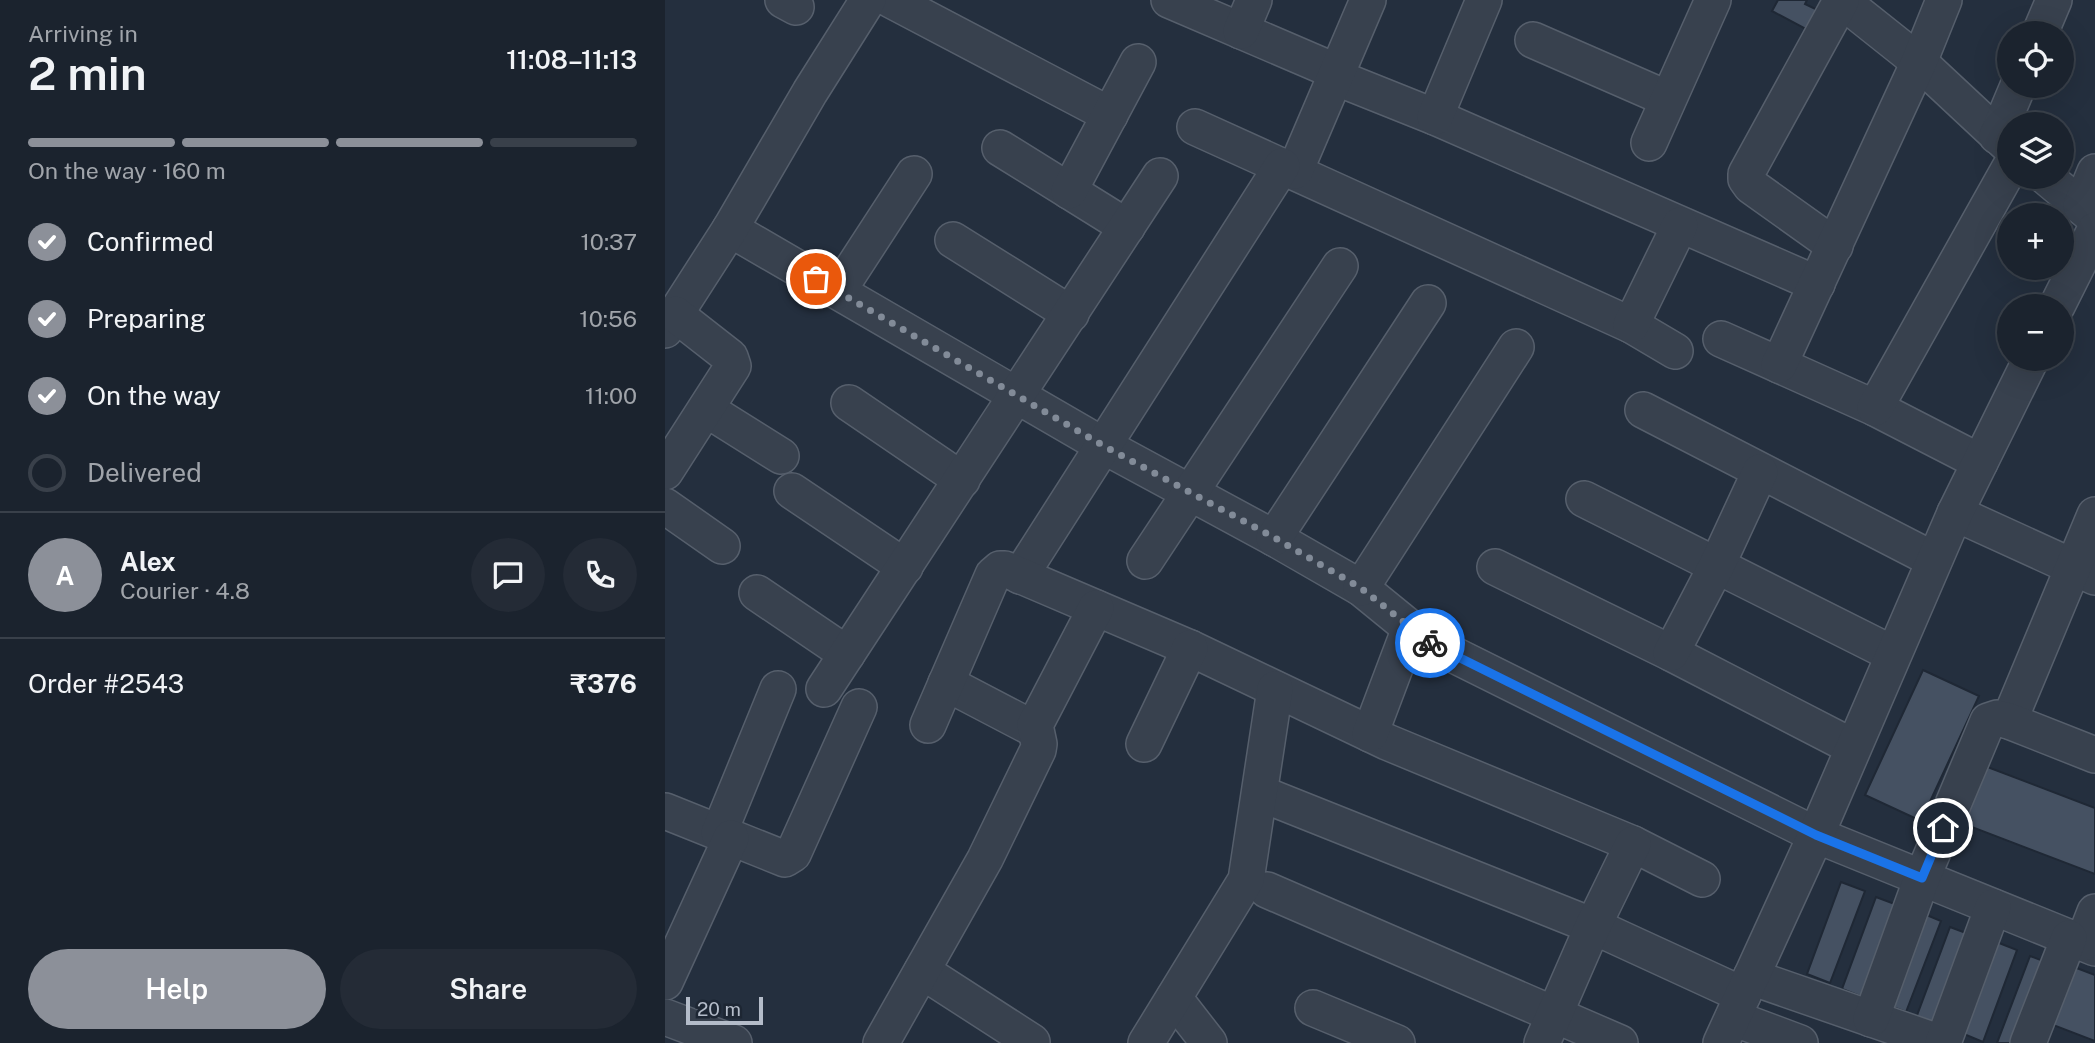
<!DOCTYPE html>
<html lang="en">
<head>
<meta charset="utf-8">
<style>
	body { margin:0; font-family:"Public Sans",sans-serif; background:#242b36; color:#f1f3f6; height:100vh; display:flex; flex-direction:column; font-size:26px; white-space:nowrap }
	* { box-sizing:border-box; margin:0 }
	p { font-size:23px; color:#a0a4aa }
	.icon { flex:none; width:38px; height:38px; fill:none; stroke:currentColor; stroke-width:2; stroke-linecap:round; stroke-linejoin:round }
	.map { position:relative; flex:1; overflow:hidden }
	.panel { display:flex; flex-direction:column; background:#1b232e; width:665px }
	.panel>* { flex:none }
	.controls { position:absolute; left:1332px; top:21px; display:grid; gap:14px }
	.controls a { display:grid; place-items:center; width:77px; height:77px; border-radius:50%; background:#1b232e; box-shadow:0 7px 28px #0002,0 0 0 2px #39404a; font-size:35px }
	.scale { position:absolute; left:21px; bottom:18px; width:77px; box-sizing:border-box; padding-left:7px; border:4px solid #b4bcc9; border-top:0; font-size:19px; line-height:24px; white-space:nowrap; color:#b4bcc9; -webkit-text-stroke:5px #1d2633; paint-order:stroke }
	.pin { position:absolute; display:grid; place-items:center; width:60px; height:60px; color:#fff; margin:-30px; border:4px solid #fff; border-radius:50%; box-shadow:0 2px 7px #0007 }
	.courier { position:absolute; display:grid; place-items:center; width:70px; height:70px; margin:-35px; border:5px solid #1a73e8; border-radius:50%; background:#fff; color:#222; box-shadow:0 2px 9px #0007 }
	.head em { font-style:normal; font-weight:600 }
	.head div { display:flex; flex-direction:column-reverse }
	.head { display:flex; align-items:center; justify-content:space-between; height:119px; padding:0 28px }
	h1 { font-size:46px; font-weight:600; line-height:52px }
	.bar { display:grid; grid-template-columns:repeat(4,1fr); gap:10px 7px; align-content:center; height:84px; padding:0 28px }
	.bar i { height:9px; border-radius:5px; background:#39404a }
	.bar .current { background:#8c9099 }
	.bar p { grid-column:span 4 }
	.line { display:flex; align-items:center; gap:18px; padding:0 28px; border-top:2px solid #39404a }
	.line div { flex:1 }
	.round { display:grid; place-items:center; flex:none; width:74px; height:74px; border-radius:37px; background:#242b36 }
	ol { padding:0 28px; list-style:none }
	li { display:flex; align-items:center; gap:21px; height:77px }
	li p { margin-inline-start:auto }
	li .icon { padding:7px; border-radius:50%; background:#8c9099; color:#fff; stroke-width:4 }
	li:last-child { color:#a0a4aa }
	li i { width:38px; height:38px; border:4px solid #39404a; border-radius:50% }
	.action { display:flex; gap:14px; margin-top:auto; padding:14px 28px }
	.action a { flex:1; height:80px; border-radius:42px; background:#8c9099; color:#fff; font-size:28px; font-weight:600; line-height:80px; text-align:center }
	.action a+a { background:#242b36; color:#f1f3f6 }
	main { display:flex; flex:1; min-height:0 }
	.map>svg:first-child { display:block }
	.building { fill:#455162; stroke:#1f2835; stroke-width:2 }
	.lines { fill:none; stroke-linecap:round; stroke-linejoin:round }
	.minor-casing { stroke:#565f6c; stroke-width:38 }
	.minor { stroke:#38414e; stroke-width:35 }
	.done { stroke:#828b98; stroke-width:7; stroke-dasharray:0 12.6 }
	.route { stroke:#1a73e8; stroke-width:9 }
</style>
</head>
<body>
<main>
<section class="panel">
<div class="head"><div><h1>2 min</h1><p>Arriving in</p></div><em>11:08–11:13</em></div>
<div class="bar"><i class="current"></i><i class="current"></i><i class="current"></i><i></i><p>On the way · 160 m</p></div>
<ol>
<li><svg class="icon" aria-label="check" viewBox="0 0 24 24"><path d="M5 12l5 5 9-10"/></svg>Confirmed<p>10:37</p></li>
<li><svg class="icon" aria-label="check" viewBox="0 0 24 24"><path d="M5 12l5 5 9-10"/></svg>Preparing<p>10:56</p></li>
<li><svg class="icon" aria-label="check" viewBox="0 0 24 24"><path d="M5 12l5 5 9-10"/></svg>On the way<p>11:00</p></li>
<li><i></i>Delivered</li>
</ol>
<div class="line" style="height:126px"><b class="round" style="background:#8c9099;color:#fff">A</b><div><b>Alex</b><p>Courier · 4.8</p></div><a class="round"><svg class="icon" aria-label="chat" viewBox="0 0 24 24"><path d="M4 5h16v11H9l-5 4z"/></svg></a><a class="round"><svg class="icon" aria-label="phone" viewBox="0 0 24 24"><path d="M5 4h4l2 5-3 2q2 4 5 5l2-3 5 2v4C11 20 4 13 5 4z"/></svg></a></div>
<div class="line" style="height:91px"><div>Order #2543</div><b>₹376</b></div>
<div class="action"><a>Help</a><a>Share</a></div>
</section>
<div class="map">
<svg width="1430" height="1043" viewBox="0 0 1430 1043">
	<rect width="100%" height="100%" fill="#242f3e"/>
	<g class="building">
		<polygon points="1113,0 1142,0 1140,4 1163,15 1152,35 1107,11"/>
		<polygon points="1258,670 1314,696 1256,821 1200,795"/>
		<polygon points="1312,763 1430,808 1430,874 1291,821"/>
		<polygon points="1176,882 1200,891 1165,983 1142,974"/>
		<polygon points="1211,897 1235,906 1200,998 1177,989"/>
		<polygon points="1252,911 1276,921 1241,1012 1217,1003"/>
		<polygon points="1285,927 1309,936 1275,1027 1251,1018"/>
		<polygon points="1329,941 1352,950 1318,1042 1294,1032"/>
		<polygon points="1365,956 1389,965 1359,1043 1332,1043"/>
		<polygon points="1409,967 1430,975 1430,1041 1388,1025"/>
	</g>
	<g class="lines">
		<g class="minor-casing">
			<g id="minor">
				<polyline points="118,0 131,7"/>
				<polyline points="226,0 445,115"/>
				<polyline points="504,0 672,72"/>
				<polyline points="1176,0 1254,62 1344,146"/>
				<polyline points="576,31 589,0"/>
				<polyline points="1375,33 1389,0"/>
				<polyline points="868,40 1003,99"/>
				<polyline points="670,77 770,117 1152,284"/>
				<polyline points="770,117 819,0"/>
				<polyline points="530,127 966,325 1010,351"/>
				<polyline points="1332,136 1353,86"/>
				<polyline points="984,143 1048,0"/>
				<polyline points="335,148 462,227"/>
				<polyline points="630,171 703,0"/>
				<polyline points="1381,177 1430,218"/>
				<polyline points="404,191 473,62"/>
				<polyline points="1416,206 1430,172"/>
				<polyline points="65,229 439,446 609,538 696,588 761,641 1151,835 1430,948"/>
				<polyline points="288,240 406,314"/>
				<polyline points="1170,246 1086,186 1081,179 1081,174 1176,1"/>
				<polyline points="173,291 249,174"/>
				<polyline points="1392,306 1430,230"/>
				<polyline points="966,325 1015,225"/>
				<polyline points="0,330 65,229 145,92 203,0"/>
				<polyline points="1056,339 1210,408 1315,462"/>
				<polyline points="1114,365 1254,62 1279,0"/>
				<polyline points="184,403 297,480"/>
				<polyline points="1210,408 1344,169"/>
				<polyline points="41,409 116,456"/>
				<polyline points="978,410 1269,560"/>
				<polyline points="0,472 68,366 65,357 10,314"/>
				<polyline points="127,491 240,567"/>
				<polyline points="919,499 1228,654"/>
				<polyline points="0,506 57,546"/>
				<polyline points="1290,513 1430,577"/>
				<polyline points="609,538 763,303"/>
				<polyline points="480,561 675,266"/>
				<polyline points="830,567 1006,653 1188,747"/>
				<polyline points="355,576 617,166"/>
				<polyline points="696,588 851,347"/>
				<polyline points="92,593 182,654"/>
				<polyline points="1006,653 1052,565 1095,472"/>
				<polyline points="281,683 369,729"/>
				<polyline points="159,689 495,176"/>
				<polyline points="1344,721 1430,515"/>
				<polyline points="263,725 328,575 335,569 340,569 525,648 722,742 968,844 1037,879"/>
				<polyline points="705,734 745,628"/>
				<polyline points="479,744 525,648"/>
				<polyline points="607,798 928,926 1078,995"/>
				<polyline points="0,811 120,859 128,854 194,707"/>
				<polyline points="54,833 113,689"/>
				<polyline points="602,890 955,1043"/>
				<polyline points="1418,943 1430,912"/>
				<polyline points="257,971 367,1042"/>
				<polyline points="1086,977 1276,1043"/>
				<polyline points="0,982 66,838"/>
				<polyline points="509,998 544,1043"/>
				<polyline points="648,1008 732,1043"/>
				<polyline points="0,1017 69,1043"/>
				<polyline points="1068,1018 1135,1043"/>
				<polyline points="1206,1019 1257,878 1323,721 1332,718 1344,721 1430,755"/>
				<polyline points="216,1043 320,859 373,750 374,744 370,725 431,608"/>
				<polyline points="481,1043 581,880 610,689"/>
				<polyline points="877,1043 928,926 968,844"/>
				<polyline points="1056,1043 1151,835 1290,513 1366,359"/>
				<polyline points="1278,1043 1328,907"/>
				<polyline points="1363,1043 1404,938"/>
			</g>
		</g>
		<use href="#minor" class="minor"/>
	</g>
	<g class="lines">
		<polyline class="done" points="151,279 439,446 610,538 696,588 765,643"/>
		<polyline class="route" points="765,643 1151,835 1257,878 1278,828"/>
	</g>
</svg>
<div class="controls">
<a><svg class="icon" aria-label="locate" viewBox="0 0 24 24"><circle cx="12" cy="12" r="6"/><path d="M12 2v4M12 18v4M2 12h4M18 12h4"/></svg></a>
<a><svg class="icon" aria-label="layers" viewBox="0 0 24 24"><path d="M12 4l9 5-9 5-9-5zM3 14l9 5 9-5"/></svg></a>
<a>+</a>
<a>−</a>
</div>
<div class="scale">20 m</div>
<div class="pin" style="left:151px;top:279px;background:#ea580c"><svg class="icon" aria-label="bag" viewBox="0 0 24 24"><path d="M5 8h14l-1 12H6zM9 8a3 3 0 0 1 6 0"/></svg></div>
<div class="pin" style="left:1278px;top:828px;background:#1f2937"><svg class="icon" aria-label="home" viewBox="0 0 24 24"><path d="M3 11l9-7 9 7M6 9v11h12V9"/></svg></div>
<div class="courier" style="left:765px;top:643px"><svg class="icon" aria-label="bike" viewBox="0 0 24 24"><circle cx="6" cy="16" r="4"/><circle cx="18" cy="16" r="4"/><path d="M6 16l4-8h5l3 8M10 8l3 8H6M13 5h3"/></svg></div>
</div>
</main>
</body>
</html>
